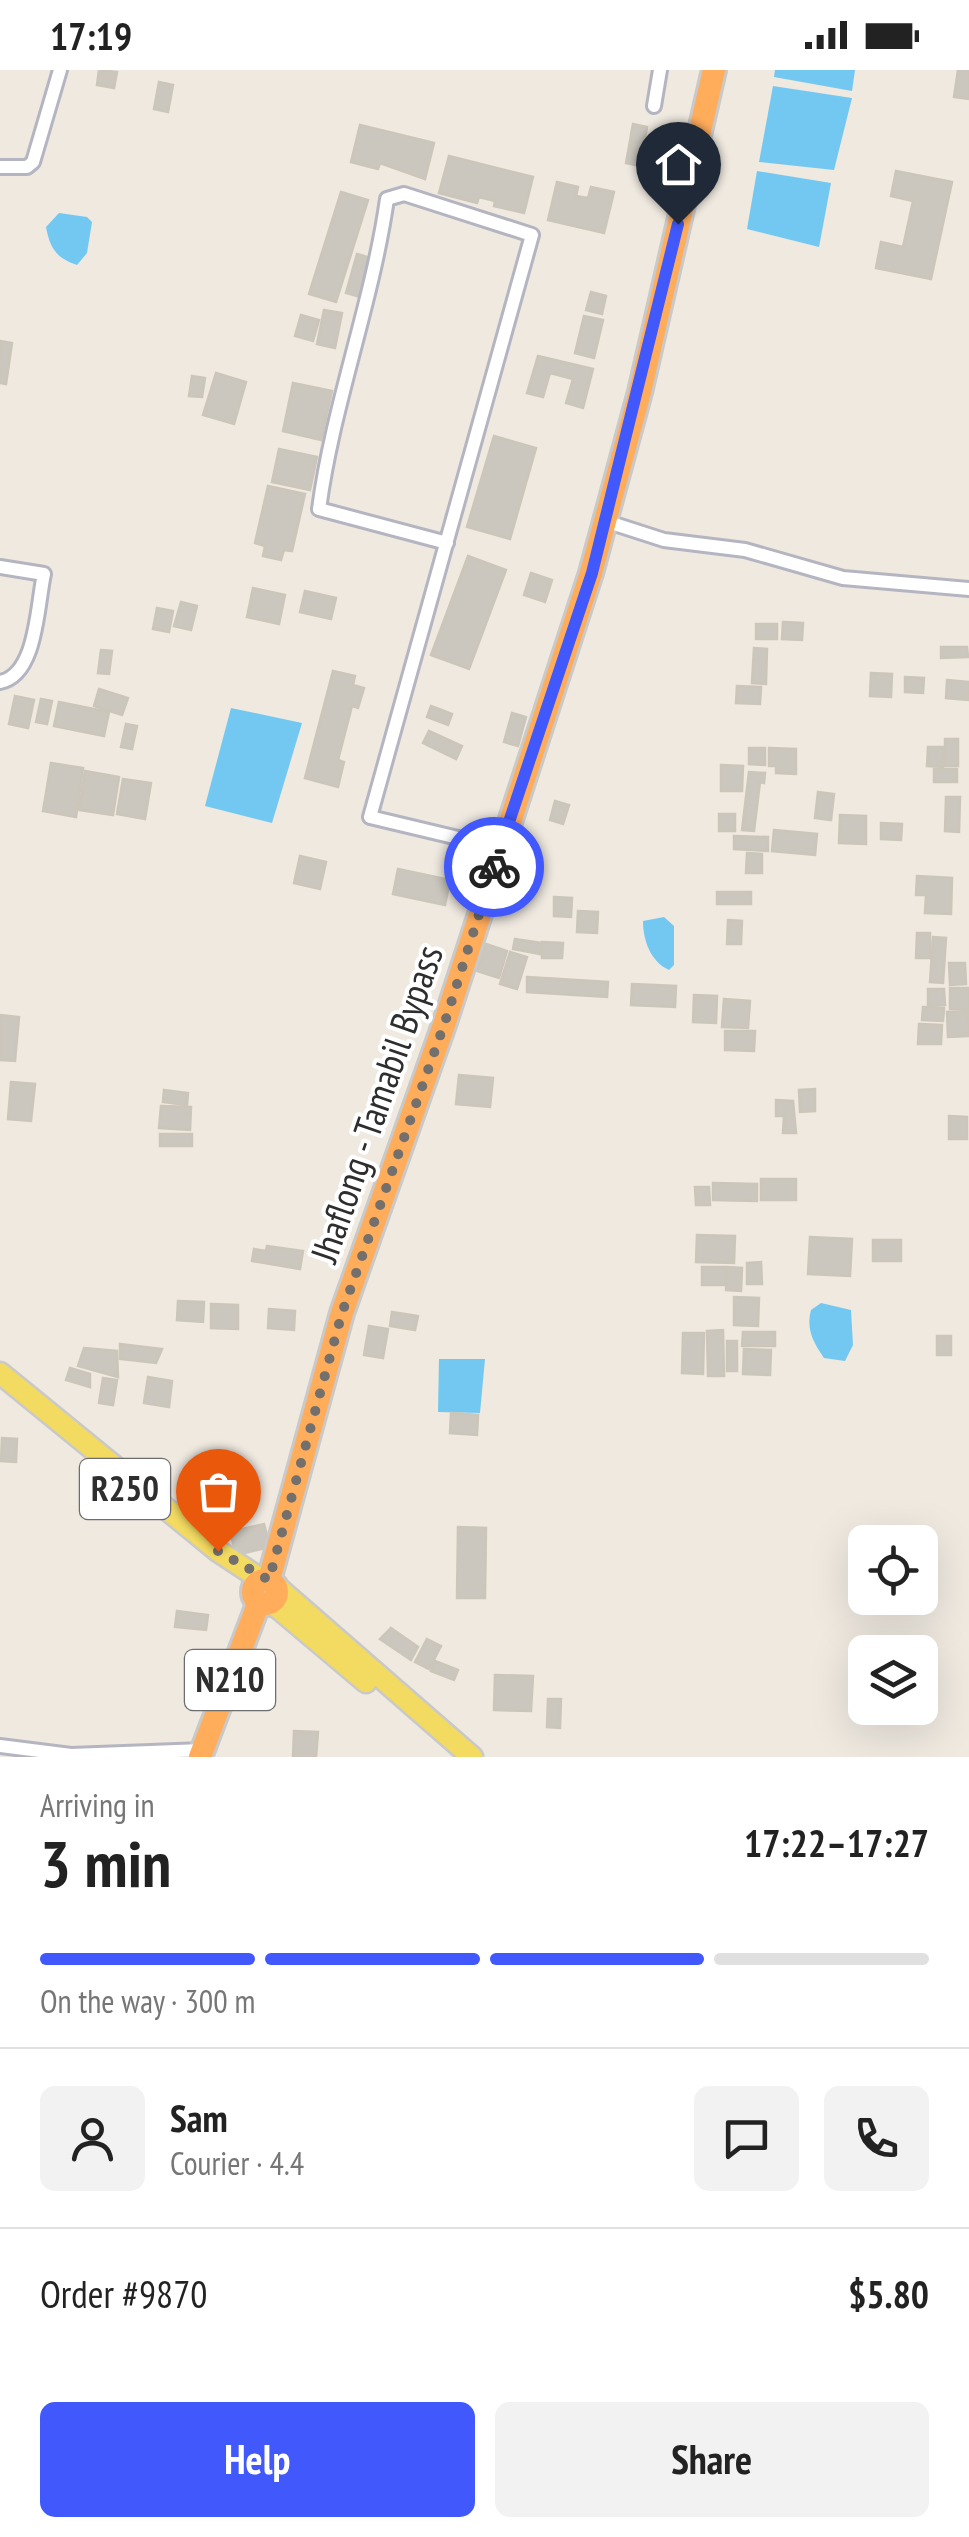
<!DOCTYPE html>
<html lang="en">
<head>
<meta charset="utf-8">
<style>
	body { margin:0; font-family:"PT Sans Narrow",sans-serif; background:#f2f2f2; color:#222; height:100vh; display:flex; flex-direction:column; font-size:38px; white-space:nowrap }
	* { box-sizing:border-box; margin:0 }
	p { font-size:32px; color:#767676 }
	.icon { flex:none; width:55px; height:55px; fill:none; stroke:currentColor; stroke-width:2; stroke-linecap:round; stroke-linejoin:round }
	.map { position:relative; height:1687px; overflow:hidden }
	.drawer { display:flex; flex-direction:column; background:#fff; flex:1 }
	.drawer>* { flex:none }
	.tools { position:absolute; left:848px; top:1455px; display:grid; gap:20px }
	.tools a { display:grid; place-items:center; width:90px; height:90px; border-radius:15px; background:#fff; box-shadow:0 10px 40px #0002; font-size:50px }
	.pin { position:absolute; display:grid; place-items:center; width:85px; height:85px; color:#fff; margin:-102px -42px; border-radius:50% 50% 50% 0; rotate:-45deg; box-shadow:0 0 10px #0007 }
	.pin .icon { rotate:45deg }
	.courier { position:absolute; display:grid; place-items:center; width:100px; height:100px; margin:-50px; border:8px solid #4058fc; border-radius:50%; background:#fff; color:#222; box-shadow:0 2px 12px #0007 }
	.overview em { font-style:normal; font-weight:800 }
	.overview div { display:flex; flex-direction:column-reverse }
	.overview { display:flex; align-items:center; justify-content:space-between; height:170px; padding:0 40px }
	h1 { font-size:65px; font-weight:800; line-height:75px }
	.bar { display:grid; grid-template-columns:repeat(4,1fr); gap:15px 10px; align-content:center; height:120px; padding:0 40px }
	.bar i { height:12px; border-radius:8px; background:#e0e0e0 }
	.bar .on { background:#4058fc }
	.bar p { grid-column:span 4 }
	.line { display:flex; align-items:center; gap:25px; padding:0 40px; border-top:2px solid #e0e0e0 }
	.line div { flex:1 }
	.round { display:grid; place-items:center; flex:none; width:105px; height:105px; border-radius:15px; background:#f2f2f2 }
	.button { display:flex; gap:20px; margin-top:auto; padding:20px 40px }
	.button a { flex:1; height:115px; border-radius:15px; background:#4058fc; color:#fff; font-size:40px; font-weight:800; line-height:115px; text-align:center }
	.button a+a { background:#f2f2f2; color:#222 }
	.status { display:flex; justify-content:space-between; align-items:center; height:70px; padding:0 50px; background:#fff; direction:ltr }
	.status svg { height:28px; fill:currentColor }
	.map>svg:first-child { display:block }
	.water { fill:#73c8f1 }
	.building { fill:#cbc7be; stroke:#cbc6b9; stroke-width:2.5 }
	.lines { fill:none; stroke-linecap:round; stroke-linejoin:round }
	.street-casing { stroke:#b4b5c1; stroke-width:18 }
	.primary-casing { stroke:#c9c9c9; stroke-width:25 }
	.highway-casing { stroke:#c9c9c9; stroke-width:28 }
	.street { stroke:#fff; stroke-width:12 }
	.primary { stroke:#f3da61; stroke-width:20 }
	.highway { stroke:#ffac5b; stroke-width:22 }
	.done { stroke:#726f6c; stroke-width:10; stroke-dasharray:0 18 }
	.route { stroke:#4058fc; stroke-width:12 }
	.labels { text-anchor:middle; stroke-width:8; stroke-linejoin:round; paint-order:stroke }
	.shield { fill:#fff; stroke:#6d6d6d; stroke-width:2.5 }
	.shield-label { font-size:35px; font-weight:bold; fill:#2e2e2e }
	.street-label { font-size:38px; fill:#2e2e2e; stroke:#fff }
</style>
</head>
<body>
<div class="status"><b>17:19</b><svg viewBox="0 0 49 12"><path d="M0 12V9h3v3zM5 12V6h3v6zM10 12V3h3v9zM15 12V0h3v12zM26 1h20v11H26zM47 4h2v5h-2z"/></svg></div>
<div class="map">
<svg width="969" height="1687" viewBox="0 0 969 1687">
	<rect width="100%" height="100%" fill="#efe9e0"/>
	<g class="water">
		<polygon points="775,0 855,0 852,21 774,7"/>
		<polygon points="773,16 852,28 834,100 759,92"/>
		<polygon points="757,101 831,113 819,177 747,159"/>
		<path d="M 59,143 L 87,147 L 92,152 L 87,183 L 77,195 C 56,188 50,178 46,157 Z"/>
		<polygon points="231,638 302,653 272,753 205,736"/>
		<path d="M 664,847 L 674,856 L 674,895 L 669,900 C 651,892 643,871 643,851 Z"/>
		<path d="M 821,1233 L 851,1240 L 853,1275 L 845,1291 L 824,1288 C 813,1272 806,1259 811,1240 Z"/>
		<polygon points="439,1289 485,1289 480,1343 438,1342"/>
	</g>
	<g class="building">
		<polygon points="99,0 117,2 114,18 97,15"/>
		<polygon points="958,0 969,0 969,29 954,27"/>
		<polygon points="159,12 173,15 168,42 154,39"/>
		<polygon points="633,54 647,57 640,96 626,93"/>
		<polygon points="360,55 434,73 425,109 380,93 378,99 351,92"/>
		<polygon points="449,86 533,107 524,143 494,136 495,131 479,127 477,133 439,123"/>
		<polygon points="896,101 952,112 931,209 876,198 881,172 903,177 913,131 891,126"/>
		<polygon points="557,112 578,117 576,126 588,128 591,117 614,122 604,163 548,150"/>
		<polygon points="341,122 368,130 336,232 309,224"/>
		<polygon points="357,184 371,188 360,227 346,223"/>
		<polygon points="591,222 606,226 602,244 586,240"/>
		<polygon points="324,240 342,243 335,278 317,274"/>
		<polygon points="301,245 319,250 313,271 295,266"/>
		<polygon points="584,246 603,250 594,288 575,283"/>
		<polygon points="0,271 12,273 6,314 0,313"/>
		<polygon points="538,286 593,299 583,338 566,333 573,309 550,303 543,327 527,323"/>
		<polygon points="216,303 246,312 234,354 203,345"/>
		<polygon points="192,306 205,308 202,327 189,326"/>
		<polygon points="293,313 332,321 321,370 283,361"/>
		<polygon points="494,366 536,378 510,469 467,457"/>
		<polygon points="279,379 317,387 310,420 272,412"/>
		<polygon points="268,416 305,424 292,481 284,480 281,490 263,486 265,476 255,473"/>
		<polygon points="468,486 506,500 469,599 431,585"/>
		<polygon points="531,503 552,510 545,532 524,525"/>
		<polygon points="253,518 285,525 279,554 247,547"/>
		<polygon points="305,521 336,528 331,549 300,542"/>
		<polygon points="181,532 197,536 191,560 174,556"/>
		<polygon points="157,538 173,541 169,562 153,559"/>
		<polygon points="783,552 803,553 802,570 782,569"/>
		<rect x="756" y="554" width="21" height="15"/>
		<polygon points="941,577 967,577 968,587 941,588"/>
		<polygon points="754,578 767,579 766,614 752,613"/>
		<polygon points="101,580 112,581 109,604 98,603"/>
		<polygon points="333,601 355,606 353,615 364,618 358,638 352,636 338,690 344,692 338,717 305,708"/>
		<polygon points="871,603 892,604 891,627 870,626"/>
		<polygon points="905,607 924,608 923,623 905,622"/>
		<polygon points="947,610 969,612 969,630 946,628"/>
		<polygon points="737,616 761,617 760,634 736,633"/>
		<polygon points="99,619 128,628 122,645 94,636"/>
		<polygon points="15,626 34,630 28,658 9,654"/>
		<polygon points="41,629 52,631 47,654 36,652"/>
		<polygon points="59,632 109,642 104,666 54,656"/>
		<polygon points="431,636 452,644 448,655 427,647"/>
		<polygon points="512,643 526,647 518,676 504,672"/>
		<polygon points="126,654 137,656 132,679 121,677"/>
		<polygon points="429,661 462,676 456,689 423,673"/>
		<rect x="945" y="669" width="13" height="27"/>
		<polygon points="928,677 943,677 943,697 927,696"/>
		<polygon points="749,678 765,678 765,695 749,694"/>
		<polygon points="769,678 796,679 796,704 776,703 776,696 769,696"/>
		<polygon points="51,693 83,698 76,747 43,741"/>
		<polygon points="721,695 743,696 742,721 721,721"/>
		<rect x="934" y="699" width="23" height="13"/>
		<polygon points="85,701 119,707 113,745 79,740"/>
		<polygon points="749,702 765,703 764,713 760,712 754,761 742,760"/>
		<polygon points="123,709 151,713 145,749 117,744"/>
		<polygon points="818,722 834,724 831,750 815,748"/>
		<polygon points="946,727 960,727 959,762 945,761"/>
		<polygon points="555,731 569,735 563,754 550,750"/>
		<rect x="719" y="744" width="16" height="17"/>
		<polygon points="840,745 866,746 866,774 839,773"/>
		<polygon points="881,753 902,754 901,770 881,769"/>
		<polygon points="774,760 817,764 815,785 772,781"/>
		<polygon points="734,766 768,767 768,781 734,779"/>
		<polygon points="747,783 762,784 762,803 746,803"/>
		<polygon points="300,786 326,792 320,819 294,813"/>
		<polygon points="398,799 450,810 445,835 393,824"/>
		<polygon points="917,806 952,808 951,844 925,843 926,825 916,825"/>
		<rect x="717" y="822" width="34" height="12"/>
		<polygon points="554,827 572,828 571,847 554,846"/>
		<polygon points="578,841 598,842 597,863 577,862"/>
		<polygon points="728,850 742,851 741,874 727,874"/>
		<polygon points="917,863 930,863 930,888 916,888"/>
		<polygon points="933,867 946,868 943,913 930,912"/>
		<polygon points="515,869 542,873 540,884 513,879"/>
		<polygon points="542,872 563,873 562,888 542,888"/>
		<polygon points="486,874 507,881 499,908 477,901"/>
		<polygon points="510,882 527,887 517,919 500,914"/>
		<polygon points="949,893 965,893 966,914 950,915"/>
		<polygon points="527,907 608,912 607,927 527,922"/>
		<polygon points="632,914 676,916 675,937 631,935"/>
		<rect x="950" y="918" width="19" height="21"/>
		<polygon points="928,919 944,919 945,935 928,936"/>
		<polygon points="694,925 717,926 716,953 693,952"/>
		<polygon points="724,929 750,931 748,958 722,957"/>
		<polygon points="923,937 944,938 943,951 922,950"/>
		<polygon points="968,941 969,966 948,967 947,942"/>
		<polygon points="0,945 19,947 15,991 0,990"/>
		<polygon points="919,954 942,955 941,974 918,974"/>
		<polygon points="725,961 755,961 754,981 725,980"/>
		<polygon points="459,1005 493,1008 490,1037 456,1034"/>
		<polygon points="11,1012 35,1014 31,1051 8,1049"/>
		<polygon points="815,1019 815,1041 800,1042 799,1020"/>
		<polygon points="164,1020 188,1023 187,1035 163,1032"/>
		<polygon points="776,1030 793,1031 796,1063 783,1063 784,1046 776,1046"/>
		<polygon points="161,1036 191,1037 190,1060 159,1058"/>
		<polygon points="949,1046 967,1047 967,1069 949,1069"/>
		<rect x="160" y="1064" width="32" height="12"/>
		<rect x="761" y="1109" width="35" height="21"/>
		<polygon points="713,1113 757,1114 757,1131 713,1130"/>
		<polygon points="695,1117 709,1117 710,1135 696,1135"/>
		<polygon points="697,1165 735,1166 734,1193 696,1192"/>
		<polygon points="810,1167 852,1169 850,1206 808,1204"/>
		<rect x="873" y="1170" width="28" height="21"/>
		<polygon points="267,1176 303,1181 300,1199 252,1191 254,1179 266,1181"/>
		<polygon points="761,1192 762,1214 747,1214 747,1193"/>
		<rect x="702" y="1197" width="23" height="18"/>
		<polygon points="727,1197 742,1198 741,1221 726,1220"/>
		<polygon points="734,1227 759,1228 758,1256 734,1255"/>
		<polygon points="178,1231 204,1232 203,1252 177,1250"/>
		<polygon points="211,1234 238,1235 238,1259 211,1258"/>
		<polygon points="269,1239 295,1241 294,1260 268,1258"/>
		<polygon points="392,1242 418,1246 415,1260 390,1256"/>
		<polygon points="369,1256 388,1259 383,1288 364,1285"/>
		<polygon points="723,1260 724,1306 708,1306 707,1261"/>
		<polygon points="743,1262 775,1262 775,1276 742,1276"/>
		<polygon points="683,1263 704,1263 703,1304 682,1303"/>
		<rect x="937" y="1266" width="14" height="19"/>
		<rect x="727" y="1271" width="10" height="30"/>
		<polygon points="120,1274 162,1279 156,1293 120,1289"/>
		<polygon points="84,1278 117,1281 118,1307 78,1296"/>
		<polygon points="744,1279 771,1280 770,1305 743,1304"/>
		<polygon points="70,1298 90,1304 90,1317 66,1310"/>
		<polygon points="148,1307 172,1311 169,1337 144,1333"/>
		<polygon points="103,1308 117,1310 113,1335 99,1333"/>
		<polygon points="451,1343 478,1345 477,1365 450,1363"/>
		<polygon points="2,1368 17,1369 16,1392 1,1391"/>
		<polygon points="206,1385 223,1389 218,1410 201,1406"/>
		<polygon points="236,1426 250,1437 236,1454 223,1443"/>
		<polygon points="264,1454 270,1477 236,1485 230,1462"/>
		<polygon points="458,1457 486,1458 485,1528 457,1528"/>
		<polygon points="177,1541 208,1545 206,1560 175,1557"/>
		<polygon points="391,1558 418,1577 411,1590 380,1569"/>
		<polygon points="427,1569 441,1576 429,1599 415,1592"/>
		<polygon points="435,1591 458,1600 454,1610 431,1601"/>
		<polygon points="495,1605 533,1606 531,1641 494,1640"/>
		<polygon points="548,1629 561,1629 560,1658 547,1657"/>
		<polygon points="294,1661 318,1662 316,1687 293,1687"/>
	</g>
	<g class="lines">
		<g class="street-casing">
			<g id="street">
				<polyline points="654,36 660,0"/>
				<polyline points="0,97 27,97 33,92 60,0"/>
				<polyline points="602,450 664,470 745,480 843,508 969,519"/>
				<path d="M 447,473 L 319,439 C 333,334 372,234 387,129 L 404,124 L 532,165 L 370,747 L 500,778"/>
				<path d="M 0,497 L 44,504 C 37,535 37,605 0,612"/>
				<polyline points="0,1676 71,1685 203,1680"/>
			</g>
		</g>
		<g class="primary-casing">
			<g id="primary">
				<polyline points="0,1303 218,1481 262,1510"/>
				<polyline points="277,1517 472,1687"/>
				<polyline points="271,1532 366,1612"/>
			</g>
		</g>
		<g class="highway-casing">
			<g id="highway">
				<circle cx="265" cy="1522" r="12"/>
				<polyline points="269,1510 342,1243 445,952 591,503 640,322 714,0"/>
				<polyline points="200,1687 259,1532"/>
			</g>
		</g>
		<use href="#street" class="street"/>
		<use href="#primary" class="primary"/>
		<use href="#highway" class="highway"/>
	</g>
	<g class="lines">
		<polyline class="done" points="218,1481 269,1510 342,1243 445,952 494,797"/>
		<polyline class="route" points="494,797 592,503 678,154"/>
	</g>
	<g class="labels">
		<g class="shield">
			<rect x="80" y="1389" width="90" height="60" rx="8"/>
			<rect x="185" y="1580" width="90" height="60" rx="8"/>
		</g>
		<g class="shield-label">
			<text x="125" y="1431">R250</text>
			<text x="230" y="1622">N210</text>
		</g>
		<g class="street-label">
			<text transform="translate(377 1034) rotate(-71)" y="13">Jhaflong - Tamabil Bypass</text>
		</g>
	</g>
</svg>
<div class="tools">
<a><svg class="icon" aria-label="locate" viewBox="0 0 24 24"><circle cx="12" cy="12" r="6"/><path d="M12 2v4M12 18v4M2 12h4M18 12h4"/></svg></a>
<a><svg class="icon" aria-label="layers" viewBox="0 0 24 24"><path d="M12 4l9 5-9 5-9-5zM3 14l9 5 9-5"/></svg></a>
</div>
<div class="pin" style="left:218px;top:1481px;background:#ea580c"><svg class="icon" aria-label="bag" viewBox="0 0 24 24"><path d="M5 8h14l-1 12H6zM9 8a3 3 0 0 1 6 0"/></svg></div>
<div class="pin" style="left:678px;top:154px;background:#1f2937"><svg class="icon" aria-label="home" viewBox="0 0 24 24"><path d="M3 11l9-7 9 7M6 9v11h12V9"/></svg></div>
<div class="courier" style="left:494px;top:797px"><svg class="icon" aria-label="bike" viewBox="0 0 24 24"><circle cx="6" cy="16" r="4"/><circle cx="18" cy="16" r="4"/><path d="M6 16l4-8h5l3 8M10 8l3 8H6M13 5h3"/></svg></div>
</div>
<section class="drawer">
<div class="overview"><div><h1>3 min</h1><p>Arriving in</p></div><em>17:22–17:27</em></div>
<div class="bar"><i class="on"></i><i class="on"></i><i class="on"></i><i></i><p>On the way · 300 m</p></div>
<div class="line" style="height:180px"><a class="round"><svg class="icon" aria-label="person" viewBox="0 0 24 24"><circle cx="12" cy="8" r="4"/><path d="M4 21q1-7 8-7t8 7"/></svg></a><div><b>Sam</b><p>Courier · 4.4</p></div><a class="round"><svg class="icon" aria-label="chat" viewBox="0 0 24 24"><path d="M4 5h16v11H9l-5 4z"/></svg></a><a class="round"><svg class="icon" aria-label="phone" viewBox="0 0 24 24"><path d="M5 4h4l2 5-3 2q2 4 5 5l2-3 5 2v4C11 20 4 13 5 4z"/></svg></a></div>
<div class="line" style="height:130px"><div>Order #9870</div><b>$5.80</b></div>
<div class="button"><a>Help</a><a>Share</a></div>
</section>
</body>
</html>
